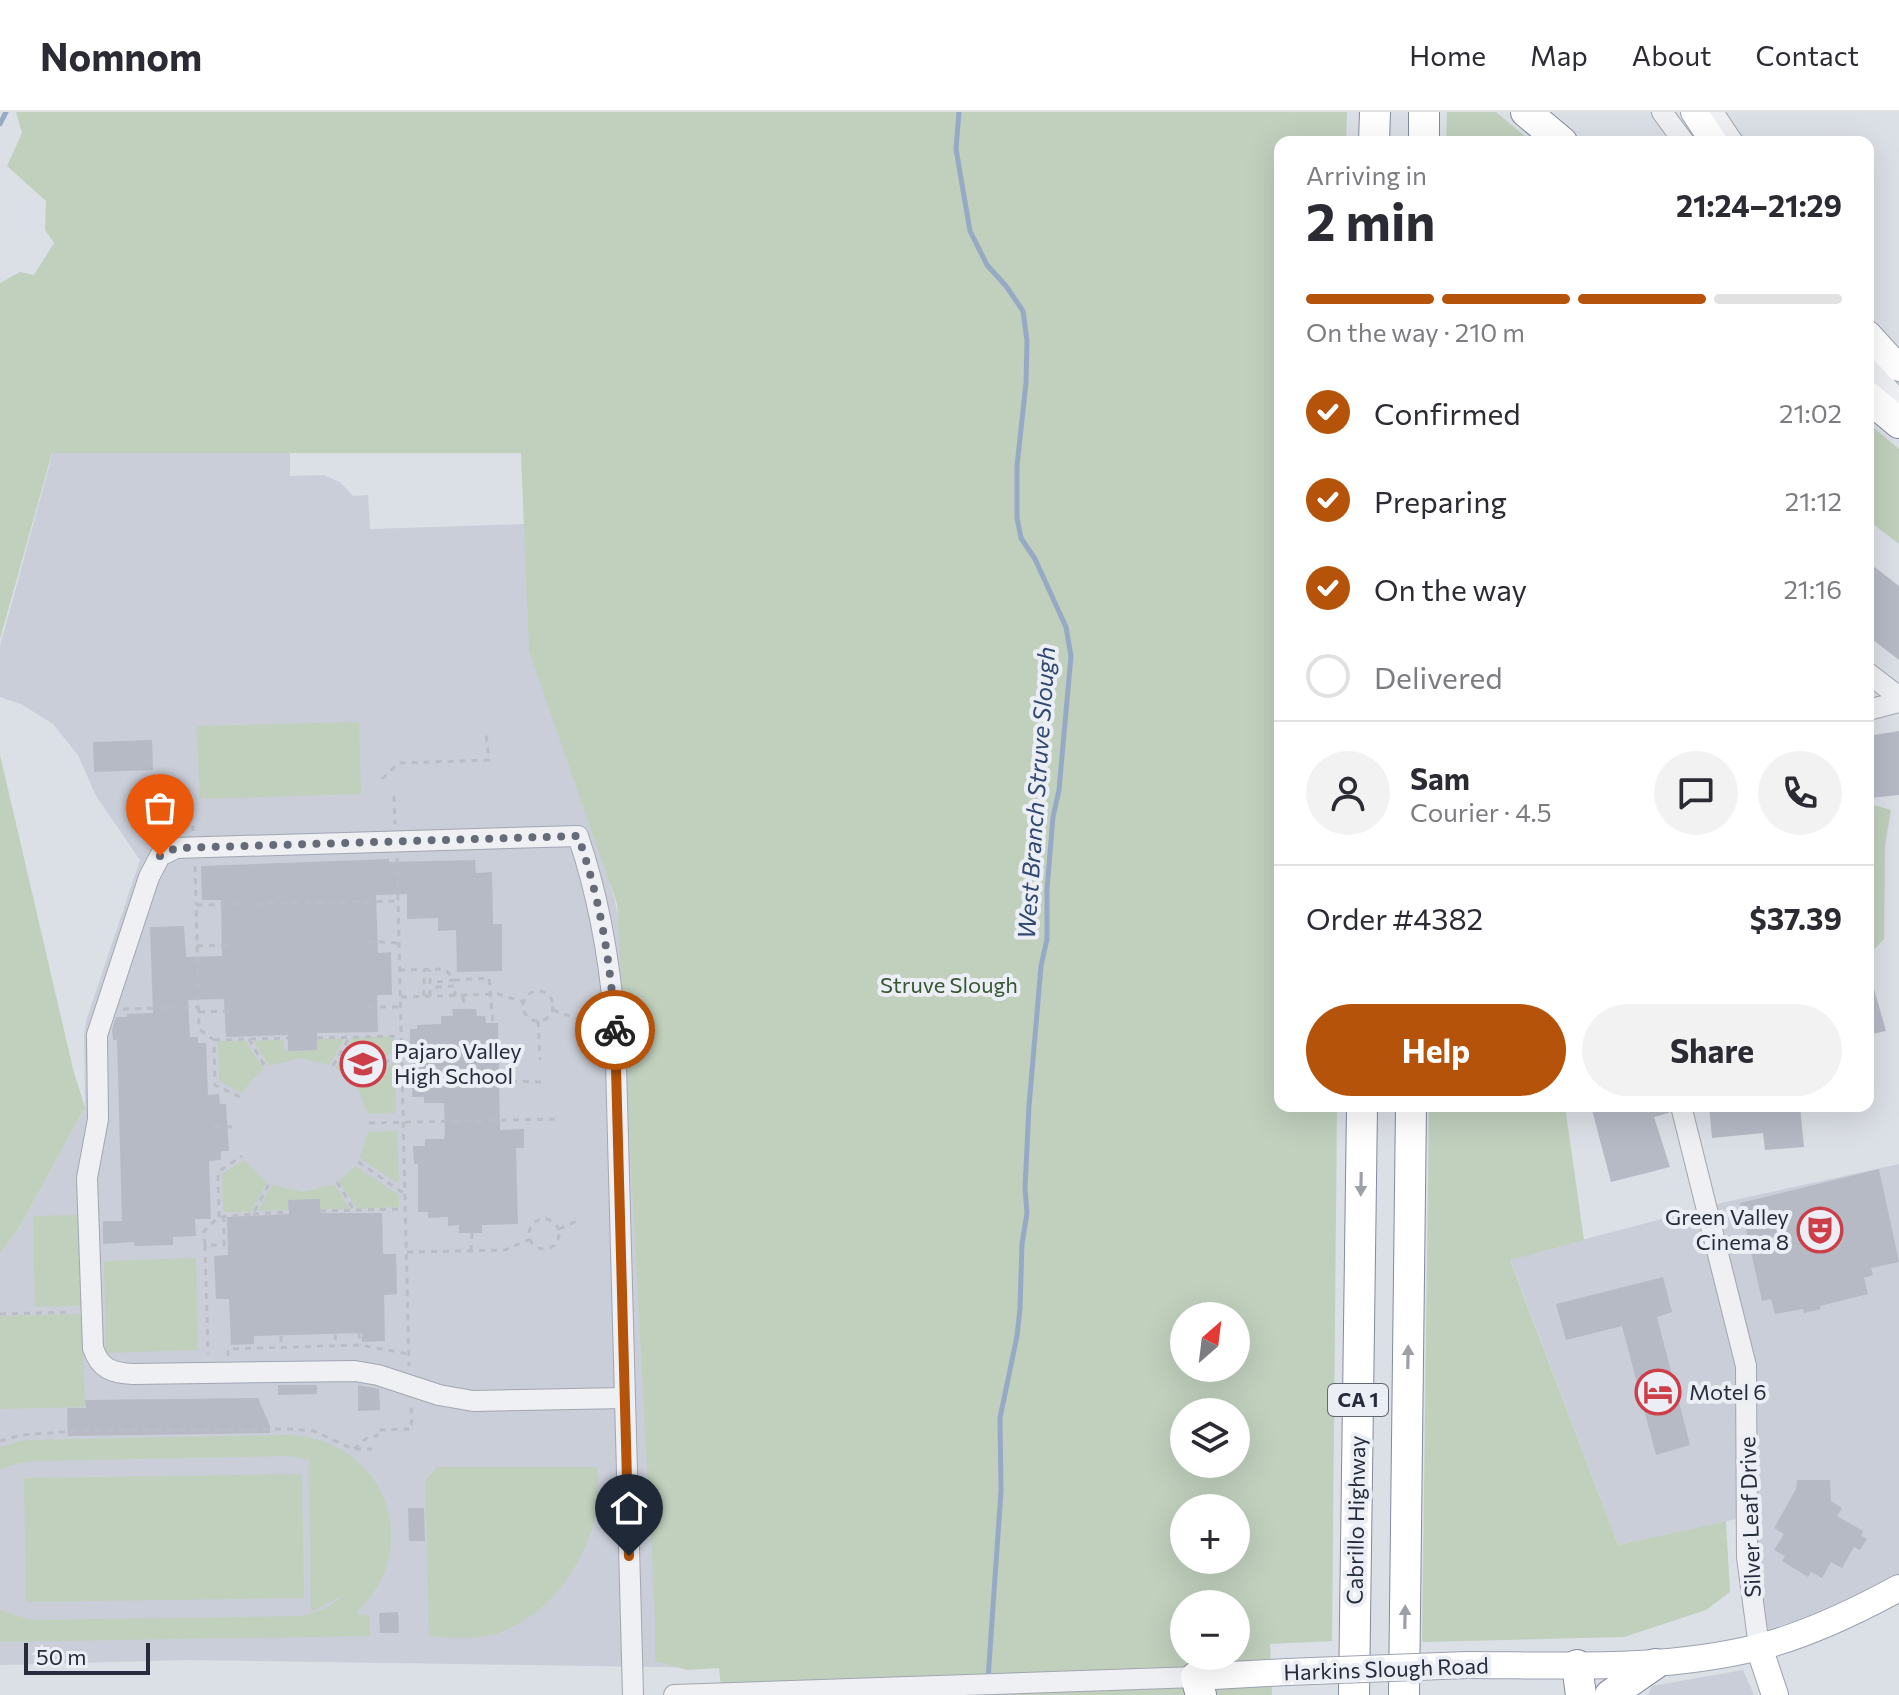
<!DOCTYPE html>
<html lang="en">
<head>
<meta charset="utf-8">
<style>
	body { margin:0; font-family:Commissioner,sans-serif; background:#f2f2f3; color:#2b2b33; height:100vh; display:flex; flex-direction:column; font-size:30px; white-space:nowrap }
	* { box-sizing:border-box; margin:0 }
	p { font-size:26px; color:#7c7c81 }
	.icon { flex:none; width:44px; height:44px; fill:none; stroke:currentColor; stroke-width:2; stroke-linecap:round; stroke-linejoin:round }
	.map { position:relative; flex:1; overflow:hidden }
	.sheet { position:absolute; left:1274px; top:24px; width:600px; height:976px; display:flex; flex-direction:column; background:#fff; border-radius:16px; box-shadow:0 8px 32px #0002 }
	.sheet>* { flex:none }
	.needle { width:52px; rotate:28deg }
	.fabs { position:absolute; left:1170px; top:1190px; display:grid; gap:16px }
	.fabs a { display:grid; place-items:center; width:80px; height:80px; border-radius:50%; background:#fff; box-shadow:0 8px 32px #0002; font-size:40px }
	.scale { position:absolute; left:24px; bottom:20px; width:126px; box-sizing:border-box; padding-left:8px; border:4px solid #262c3c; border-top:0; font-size:22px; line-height:28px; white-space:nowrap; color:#262c3c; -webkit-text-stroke:6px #ebeef4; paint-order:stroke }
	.pin { position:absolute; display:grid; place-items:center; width:68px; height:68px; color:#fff; margin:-82px -34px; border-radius:50% 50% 50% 0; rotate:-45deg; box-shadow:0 0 8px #0007 }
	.pin .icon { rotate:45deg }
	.courier { position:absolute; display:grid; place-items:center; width:80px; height:80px; margin:-40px; border:6px solid #b45309; border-radius:50%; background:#fff; color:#222; box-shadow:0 2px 10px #0007 }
	.head em { font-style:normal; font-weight:700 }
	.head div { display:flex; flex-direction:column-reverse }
	.head { display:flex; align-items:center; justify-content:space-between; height:136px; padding:0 32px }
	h1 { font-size:52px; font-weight:700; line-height:60px }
	.bar { display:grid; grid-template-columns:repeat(4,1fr); gap:12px 8px; align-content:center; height:96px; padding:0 32px }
	.bar i { height:10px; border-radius:6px; background:#e1e1e2 }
	.bar .on { background:#b45309 }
	.bar p { grid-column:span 4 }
	.line { display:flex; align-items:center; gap:20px; padding:0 32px; border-top:2px solid #e1e1e2 }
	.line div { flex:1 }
	.round { display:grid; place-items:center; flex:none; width:84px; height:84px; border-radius:42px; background:#f2f2f3 }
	ol { padding:0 32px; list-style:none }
	li { display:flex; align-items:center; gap:24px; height:88px }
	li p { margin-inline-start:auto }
	li .icon { padding:8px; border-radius:50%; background:#b45309; color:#fff; stroke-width:4 }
	li:last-child { color:#7c7c81 }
	li i { width:44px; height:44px; border:4px solid #e1e1e2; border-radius:50% }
	.action { display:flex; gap:16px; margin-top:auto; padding:16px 32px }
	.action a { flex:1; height:92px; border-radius:48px; background:#b45309; color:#fff; font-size:32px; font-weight:700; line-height:92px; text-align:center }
	.action a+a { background:#f2f2f3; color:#2b2b33 }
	header { display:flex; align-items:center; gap:48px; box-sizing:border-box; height:112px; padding:0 40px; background:#fff; border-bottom:2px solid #e1e1e2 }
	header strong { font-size:38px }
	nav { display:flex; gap:44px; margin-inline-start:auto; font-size:28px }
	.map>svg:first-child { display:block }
	.built { fill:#caced8 }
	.green { fill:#c0d0bd; fill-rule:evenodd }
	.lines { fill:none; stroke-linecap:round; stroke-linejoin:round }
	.stream { stroke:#96aac6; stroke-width:5 }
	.building { fill:#b6bac5 }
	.minor-casing { stroke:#a1a6b0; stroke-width:22 }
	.major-casing { stroke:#9ba2b1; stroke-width:28 }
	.highway-casing { stroke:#838b9c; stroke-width:32 }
	.path { stroke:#babdc4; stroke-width:3; stroke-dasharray:6 6; stroke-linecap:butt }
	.minor { stroke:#eef0f4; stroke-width:20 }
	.major { stroke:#fff; stroke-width:26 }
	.highway { stroke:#fff; stroke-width:30 }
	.major-bridge-casing { stroke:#9ba2b1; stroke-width:28; stroke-linecap:butt }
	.major-bridge { stroke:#fff; stroke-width:26 }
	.oneway { fill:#9da0a7 }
	.done { stroke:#656b78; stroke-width:8; stroke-dasharray:0 14.4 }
	.route { stroke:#b45309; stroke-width:10 }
	.labels { text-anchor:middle; stroke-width:8; stroke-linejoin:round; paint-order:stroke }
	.shield { fill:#ebeef4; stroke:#616673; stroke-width:2 }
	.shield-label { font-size:20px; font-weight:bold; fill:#262c3c }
	.park-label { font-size:22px; fill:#375733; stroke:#ebeef4 }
	.poi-label { font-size:22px; fill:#262c3c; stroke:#ebeef4; text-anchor:start }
	.street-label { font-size:22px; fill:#262c3c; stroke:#ebeef4 }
	.water-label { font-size:24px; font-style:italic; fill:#30476f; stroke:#ebeef4 }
</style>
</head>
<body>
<header>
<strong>Nomnom</strong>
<nav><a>Home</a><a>Map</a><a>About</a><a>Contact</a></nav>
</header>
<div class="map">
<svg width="1899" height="1583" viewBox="0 0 1899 1583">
	<rect width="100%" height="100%" fill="#dbdfe6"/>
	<g class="built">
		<polygon points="290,336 290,364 323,363 340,370 353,384 368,383 370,417 524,412 528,506 615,789 671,1134 724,1556 187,1548 0,1553 0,1141 19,1116 85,995 84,923 86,909 140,748 96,684 78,643 53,612 21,592 0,585 0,534 53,340"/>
		<polygon points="1899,1052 1899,1469 1865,1489 1768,1517 1745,1405 1618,1433 1510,1147 1730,1089"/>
		<polygon points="1743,1558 1754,1583 1648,1583 1652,1574"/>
	</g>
	<g class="green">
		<path d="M 16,0 L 1347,0 L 1346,30 L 1280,30 L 1280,994 L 1337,994 L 1332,1529 L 1270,1532 L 1272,1583 L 722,1583 L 719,1556 L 687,1558 L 655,1549 L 655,1503 L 617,792 L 529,539 L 521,341 L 52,341 L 0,527 L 0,171 L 20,160 L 34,163 L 54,131 L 45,118 L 46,89 L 7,54 L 22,21 ZM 1184,1204 L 1236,1204 L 1236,1256 L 1184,1256 ZM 1184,1300 L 1236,1300 L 1236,1352 L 1184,1352 ZM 1184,1396 L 1236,1396 L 1236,1448 L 1184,1448 ZM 1184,1492 L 1236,1492 L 1236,1544 L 1184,1544 Z"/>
		<polygon points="1447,0 1496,0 1532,30 1446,30"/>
		<polygon points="1868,311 1899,337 1899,432 1868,408"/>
		<polygon points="359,610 361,682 200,687 197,614"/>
		<polygon points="0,643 74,961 85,995 19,1116 0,1141"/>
		<polygon points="1868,691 1891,698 1885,734 1884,827 1868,844"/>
		<polygon points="394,924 394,938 352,969 336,956 352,926"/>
		<polygon points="315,927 344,927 330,953 300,946 269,954 253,929 283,928 284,939 314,938"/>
		<polygon points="221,929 246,929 264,957 252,968 242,981 219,969 218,932"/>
		<polygon points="393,951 395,951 396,1001 368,1002 358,977"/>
		<polygon points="1429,994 1565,994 1584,1128 1510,1148 1618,1433 1726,1409 1730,1480 1706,1498 1624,1525 1422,1530"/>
		<polygon points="397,1019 399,1069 396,1070 360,1046 368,1020"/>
		<polygon points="244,1048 267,1071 251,1100 225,1100 223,1098 222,1062"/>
		<polygon points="355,1054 399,1083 399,1095 357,1097 339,1069"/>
		<polygon points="334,1072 350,1097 320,1097 288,1089 289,1098 258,1099 272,1073 303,1080"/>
		<polygon points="78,1103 81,1194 35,1195 33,1104"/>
		<polygon points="196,1146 198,1238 106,1241 104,1149"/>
		<polygon points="82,1202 85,1295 0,1297 0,1204"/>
		<path d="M 288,1323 C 385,1326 427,1436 355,1502 L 369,1503 L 370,1524 L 0,1530 L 0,1498 L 32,1508 L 299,1504 C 316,1501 332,1495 343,1483 L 311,1500 L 309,1348 L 319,1350 L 289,1344 L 37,1349 L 19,1351 L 0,1358 L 0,1335 L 25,1328 Z"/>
		<path d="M 437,1355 L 598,1355 C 598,1373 598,1392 594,1410 C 580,1462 536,1519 478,1525 C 462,1527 445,1525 429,1524 L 425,1369 Z"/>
		<polygon points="302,1362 304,1486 26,1490 24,1366"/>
	</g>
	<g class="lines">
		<g class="stream">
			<polyline points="959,0 956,37 970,119 987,153 1006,174 1023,199 1027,229 1026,271 1017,354 1017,406 1021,426 1035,447 1066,515 1071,544 1059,678 1053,705 1047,777 1047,827 1041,854 1029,994 1025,1076 1027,1101 1022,1132 1020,1196 1017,1224 1000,1306 1001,1379 988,1567"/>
			<polyline points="0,12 6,0"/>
		</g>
	</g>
	<g class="building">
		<polygon points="1868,450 1899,474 1899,548 1868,524"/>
		<polygon points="1899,619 1899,683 1870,686 1868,624"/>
		<polygon points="152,628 153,658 94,660 93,630"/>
		<polygon points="389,747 389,750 475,748 476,761 492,760 493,812 502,812 502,859 457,860 456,818 438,819 438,806 407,807 407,782 376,783 378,841 391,840 392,883 377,883 378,920 317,921 317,938 288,939 288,923 226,925 224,887 188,888 190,925 198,925 198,931 206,931 208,983 219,982 220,992 226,992 229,1039 221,1039 221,1048 209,1049 211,1107 195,1107 196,1124 173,1125 173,1133 135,1134 134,1130 103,1132 103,1109 122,1109 117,928 113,928 112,918 116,905 127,905 127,902 153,901 150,815 184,814 186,845 222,844 221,788 202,788 201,754"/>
		<polygon points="1868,870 1872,870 1886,919 1868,923"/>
		<polygon points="452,897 476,897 477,904 485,904 486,911 498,911 500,1018 524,1017 524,1036 516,1036 518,1112 482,1113 482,1121 459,1121 459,1113 448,1114 448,1105 428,1106 428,1100 418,1100 418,1052 414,1052 413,1034 425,1034 425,1027 444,1027 445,1022 444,991 424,991 424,985 412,985 414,937 410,937 410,917 417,917 417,913 441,912 441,904 453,904"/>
		<polygon points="1591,994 1668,994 1669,1001 1654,1005 1670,1055 1611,1070"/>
		<polygon points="1709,994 1800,994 1804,1035 1765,1038 1763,1021 1712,1026"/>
		<polygon points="1879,1057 1899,1150 1871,1156 1873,1163 1864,1166 1868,1182 1820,1194 1821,1197 1804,1201 1803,1197 1775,1202 1771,1187 1762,1189 1740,1091"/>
		<polygon points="320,1087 320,1101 382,1101 383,1142 396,1142 397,1182 384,1183 385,1229 362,1230 362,1221 254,1224 254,1232 231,1233 229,1187 216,1187 214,1144 228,1143 227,1105 289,1102 288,1088"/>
		<polygon points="1663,1165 1672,1200 1657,1205 1690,1333 1656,1343 1622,1214 1566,1228 1556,1192"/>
		<polygon points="278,1273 317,1273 317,1282 278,1283"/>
		<polygon points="358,1273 379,1277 380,1298 358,1299"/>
		<polygon points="258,1286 270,1314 270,1321 68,1324 67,1296 86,1296 85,1288"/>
		<polygon points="1797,1368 1830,1368 1831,1389 1842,1396 1837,1404 1863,1419 1861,1424 1867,1427 1860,1438 1854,1435 1842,1456 1831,1450 1822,1466 1811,1460 1808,1465 1782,1449 1785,1444 1774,1438 1784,1422 1774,1416 1796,1377"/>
		<polygon points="408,1396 424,1396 425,1429 409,1429"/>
		<polygon points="398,1500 399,1521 380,1521 379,1501"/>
	</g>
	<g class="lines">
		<g class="minor-casing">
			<g id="minor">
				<polyline points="1662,0 1684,30"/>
				<polyline points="1713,0 1733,30"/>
				<polyline points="1868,255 1899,288"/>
				<polyline points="1868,561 1899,585"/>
				<polyline points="1868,598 1899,590"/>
				<polyline points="1681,994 1746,1254 1747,1445 1759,1535"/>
				<path d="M 624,1286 L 473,1289 L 439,1283 L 378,1263 L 355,1259 L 133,1262 C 112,1261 100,1257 93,1236 L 87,1066 L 98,1007 L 97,923 L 149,765 L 160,744 L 176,736 L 578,724 C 599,786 610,850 615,915 L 633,1583"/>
				<polyline points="674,1583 1196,1565"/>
			</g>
		</g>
		<g class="major-casing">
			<g id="major">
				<polyline points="1694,0 1714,30"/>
				<polyline points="1868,222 1899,256"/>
				<polyline points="1759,1535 1775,1583"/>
				<path d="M 1467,1553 C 1565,1553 1664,1559 1759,1535 C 1807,1523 1855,1500 1899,1476"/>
				<polyline points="1196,1565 1287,1560"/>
			</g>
		</g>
		<g class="highway-casing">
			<g id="highway">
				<polyline points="1526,0 1562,30"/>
				<polyline points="1374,30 1375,0"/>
				<polyline points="1424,30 1424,0"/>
				<polyline points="1868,285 1899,311"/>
				<polyline points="1577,1553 1581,1583"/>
				<polyline points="1196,1565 1201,1583"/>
				<polyline points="1354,1583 1362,994"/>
				<polyline points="1404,1583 1411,994"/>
				<polyline points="1610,1583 1655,1552"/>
			</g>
		</g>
		<g class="path">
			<polyline points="382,667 399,651 489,648 486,621"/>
			<polyline points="394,684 395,712"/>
			<polyline points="191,690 193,719"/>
			<polyline points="397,746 409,1254"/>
			<polyline points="195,754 196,793"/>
			<polyline points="367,829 398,831"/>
			<polyline points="197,834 232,833"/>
			<polyline points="399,858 445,857 455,868 489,866 493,911"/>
			<polyline points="455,868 436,870 436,875 455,874 455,884"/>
			<circle cx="538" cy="894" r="15"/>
			<polyline points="424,884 424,858"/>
			<polyline points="430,884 430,858"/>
			<polyline points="401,885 498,882 524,890"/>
			<polyline points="463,885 465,897"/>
			<polyline points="368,895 400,895"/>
			<polyline points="123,897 199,895"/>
			<polyline points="553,898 578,907"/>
			<polyline points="199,900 235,899"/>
			<polyline points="538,909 540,948"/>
			<polyline points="317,926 401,924"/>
			<polyline points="249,927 266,956"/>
			<polyline points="214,928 288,926"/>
			<polyline points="333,954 349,926"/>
			<polyline points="499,969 541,970"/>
			<polyline points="355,973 401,939"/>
			<polyline points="240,985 215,973 214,928 199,917 196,793 398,789"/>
			<polyline points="369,1011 558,1007"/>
			<polyline points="214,1015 234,1015"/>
			<polyline points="358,1050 405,1082"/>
			<polyline points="337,1070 354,1098"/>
			<polyline points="320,1099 405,1097"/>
			<polyline points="253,1102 289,1100"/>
			<polyline points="224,1104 224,1133 205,1133 204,1119 219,1105 253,1102 269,1072"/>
			<polyline points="219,1105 218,1060 242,1044"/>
			<circle cx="544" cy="1122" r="15"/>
			<polyline points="559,1117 581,1107"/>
			<polyline points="205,1133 208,1242"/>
			<polyline points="471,1139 472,1121"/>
			<polyline points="407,1140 505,1138 530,1127"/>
			<polyline points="0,1202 72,1200"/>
			<polyline points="359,1221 360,1233"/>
			<polyline points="335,1222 336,1234"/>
			<polyline points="281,1224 281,1237"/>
			<polyline points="228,1244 228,1237 360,1233 409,1242"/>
			<polyline points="0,1329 22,1323 91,1318 290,1317 314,1319 353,1337 372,1337"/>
			<polyline points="354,1337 368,1325 377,1324 377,1318 412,1317 411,1294"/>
		</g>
		<use href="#minor" class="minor"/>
		<use href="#major" class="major"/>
		<use href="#highway" class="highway"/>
		<g class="major-bridge-casing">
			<polyline id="major-bridge" points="1287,1560 1467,1553"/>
		</g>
		<use href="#major-bridge" class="major-bridge"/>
	</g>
	<defs><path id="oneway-solid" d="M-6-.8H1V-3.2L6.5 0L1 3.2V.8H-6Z" transform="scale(2)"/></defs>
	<g class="oneway">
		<use href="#oneway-solid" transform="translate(1361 1072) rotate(91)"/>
		<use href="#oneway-solid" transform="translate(1408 1245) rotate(-89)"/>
		<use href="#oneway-solid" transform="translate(1405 1505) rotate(-89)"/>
	</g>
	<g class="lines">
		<path class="done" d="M 160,744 L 176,736 L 578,724 C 600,786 611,852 615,918"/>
		<polyline class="route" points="615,918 629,1444"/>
	</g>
	<defs>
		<g id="school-ring" transform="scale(2.3)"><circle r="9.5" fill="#ebeef4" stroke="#cc3f49" stroke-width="1.5"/><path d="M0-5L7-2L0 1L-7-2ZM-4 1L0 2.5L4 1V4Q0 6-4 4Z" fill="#cc3f49"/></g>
		<g id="theatre-ring" transform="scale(2.3)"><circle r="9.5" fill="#ebeef4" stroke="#cc3f49" stroke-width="1.5"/><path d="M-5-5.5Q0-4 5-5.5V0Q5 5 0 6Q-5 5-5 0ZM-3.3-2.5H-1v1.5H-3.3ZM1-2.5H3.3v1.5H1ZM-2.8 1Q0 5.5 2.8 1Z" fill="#cc3f49"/></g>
		<g id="hotel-ring" transform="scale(2.3)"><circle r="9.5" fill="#ebeef4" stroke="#cc3f49" stroke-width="1.5"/><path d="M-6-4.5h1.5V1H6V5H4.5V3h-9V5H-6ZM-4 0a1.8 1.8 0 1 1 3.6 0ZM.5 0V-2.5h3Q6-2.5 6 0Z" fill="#cc3f49"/></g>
	</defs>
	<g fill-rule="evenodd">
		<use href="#school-ring" x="363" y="952"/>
		<use href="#theatre-ring" x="1820" y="1118"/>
		<use href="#hotel-ring" x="1658" y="1280"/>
	</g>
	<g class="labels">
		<rect class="shield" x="1328" y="1272" width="60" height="32" rx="6"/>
		<g class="shield-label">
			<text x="1358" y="1295">CA 1</text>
		</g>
		<g class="park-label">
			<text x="949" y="881">Struve Slough</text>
		</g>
		<g class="poi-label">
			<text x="394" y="947">Pajaro Valley<tspan x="394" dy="25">High School</tspan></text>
			<text x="1789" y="1113" text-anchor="end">Green Valley<tspan x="1789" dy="25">Cinema 8</tspan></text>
			<text x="1689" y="1288">Motel 6</text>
		</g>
		<g class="street-label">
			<text transform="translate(1750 1405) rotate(-92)" y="8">Silver Leaf Drive</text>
			<text transform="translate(1356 1408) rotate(-89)" y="8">Cabrillo Highway</text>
			<text transform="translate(1386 1557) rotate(-2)" y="8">Harkins Slough Road</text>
		</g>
		<g class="water-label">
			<text transform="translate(1037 681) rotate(-86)" y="8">West Branch Struve Slough</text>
		</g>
	</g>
</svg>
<div class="fabs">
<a><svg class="needle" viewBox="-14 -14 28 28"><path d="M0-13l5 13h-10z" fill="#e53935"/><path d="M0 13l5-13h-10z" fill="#7c7c81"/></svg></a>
<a><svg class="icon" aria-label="layers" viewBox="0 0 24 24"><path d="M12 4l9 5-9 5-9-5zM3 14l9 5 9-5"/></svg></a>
<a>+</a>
<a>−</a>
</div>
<div class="scale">50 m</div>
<div class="pin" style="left:160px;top:744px;background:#ea580c"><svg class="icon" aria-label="bag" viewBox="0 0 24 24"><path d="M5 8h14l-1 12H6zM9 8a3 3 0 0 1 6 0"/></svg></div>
<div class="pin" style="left:629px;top:1444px;background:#1f2937"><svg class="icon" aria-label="home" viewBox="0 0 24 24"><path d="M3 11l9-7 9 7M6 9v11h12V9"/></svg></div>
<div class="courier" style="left:615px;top:918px"><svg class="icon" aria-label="bike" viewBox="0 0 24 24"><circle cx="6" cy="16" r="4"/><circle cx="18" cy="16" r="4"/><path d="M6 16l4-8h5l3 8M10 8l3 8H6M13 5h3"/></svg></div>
<section class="sheet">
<div class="head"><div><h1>2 min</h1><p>Arriving in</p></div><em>21:24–21:29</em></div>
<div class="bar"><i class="on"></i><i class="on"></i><i class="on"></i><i></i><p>On the way · 210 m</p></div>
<ol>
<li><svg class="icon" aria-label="check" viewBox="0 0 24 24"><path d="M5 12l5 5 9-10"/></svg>Confirmed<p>21:02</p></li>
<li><svg class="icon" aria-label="check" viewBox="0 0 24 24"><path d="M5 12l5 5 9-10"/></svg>Preparing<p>21:12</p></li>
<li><svg class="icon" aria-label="check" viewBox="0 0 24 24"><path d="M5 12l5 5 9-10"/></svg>On the way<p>21:16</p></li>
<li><i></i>Delivered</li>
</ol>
<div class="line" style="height:144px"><a class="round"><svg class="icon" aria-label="person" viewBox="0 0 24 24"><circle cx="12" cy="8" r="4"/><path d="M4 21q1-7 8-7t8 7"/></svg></a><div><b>Sam</b><p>Courier · 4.5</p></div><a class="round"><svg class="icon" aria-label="chat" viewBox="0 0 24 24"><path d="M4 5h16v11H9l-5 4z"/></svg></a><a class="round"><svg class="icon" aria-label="phone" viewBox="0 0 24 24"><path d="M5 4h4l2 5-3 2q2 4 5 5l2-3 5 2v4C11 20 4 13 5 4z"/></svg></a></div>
<div class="line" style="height:104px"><div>Order #4382</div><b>$37.39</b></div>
<div class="action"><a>Help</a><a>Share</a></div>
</section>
</div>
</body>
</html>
